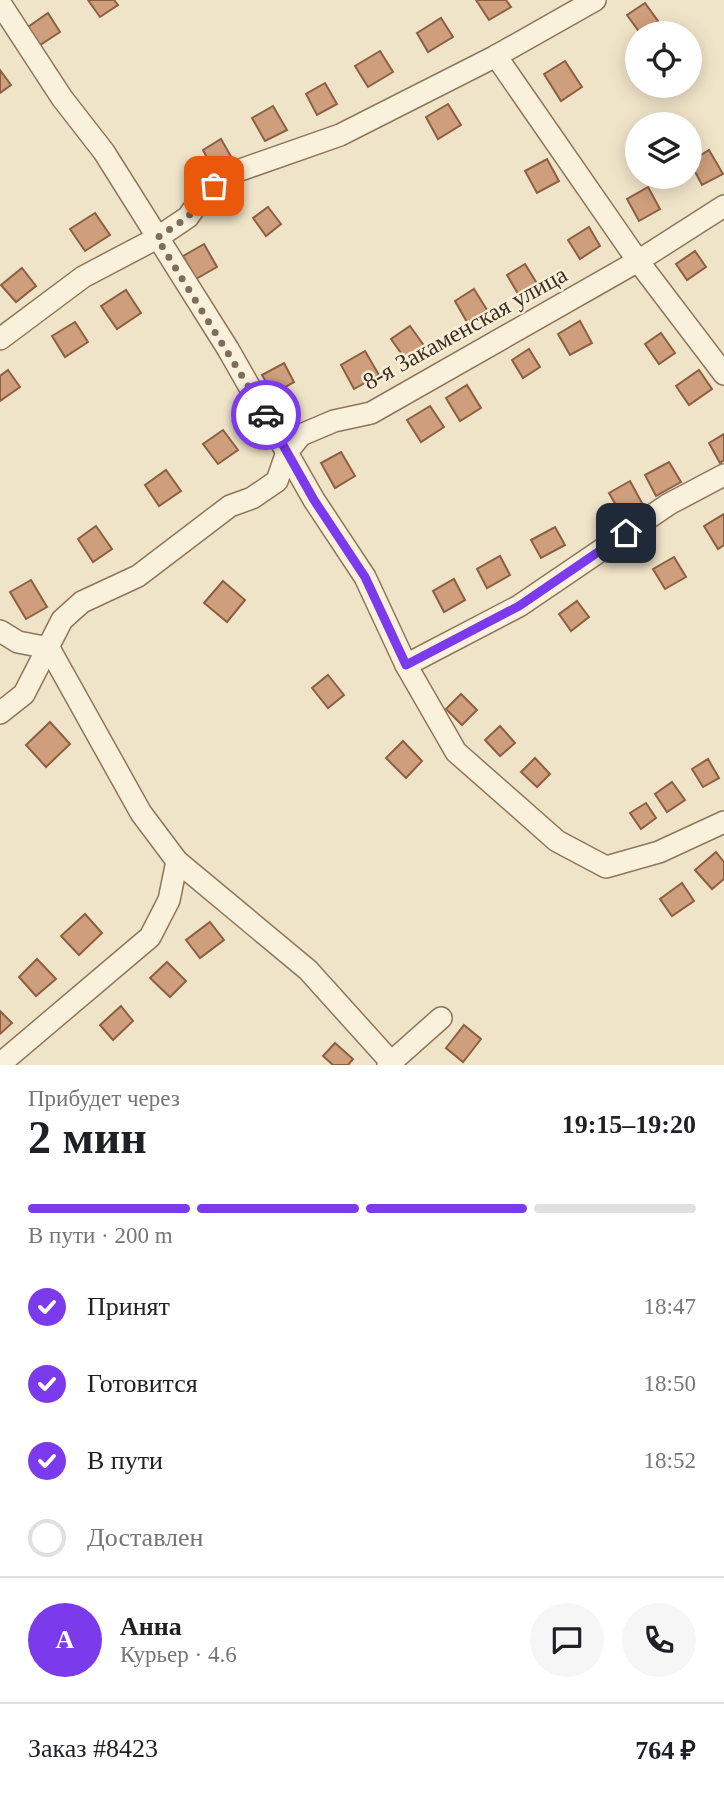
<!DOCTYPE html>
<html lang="ru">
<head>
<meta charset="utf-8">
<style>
	body { margin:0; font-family:"Times New Roman",serif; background:#f6f6f6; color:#202124; height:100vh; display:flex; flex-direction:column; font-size:26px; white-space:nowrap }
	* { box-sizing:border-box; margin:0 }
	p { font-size:23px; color:#757577 }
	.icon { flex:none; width:38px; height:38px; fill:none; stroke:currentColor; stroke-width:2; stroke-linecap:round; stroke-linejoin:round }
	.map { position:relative; height:1065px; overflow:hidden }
	.drawer { display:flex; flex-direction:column; background:#fff; flex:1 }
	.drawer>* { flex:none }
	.fabs { position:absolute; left:625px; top:21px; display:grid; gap:14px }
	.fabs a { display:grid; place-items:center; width:77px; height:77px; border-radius:50%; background:#fff; box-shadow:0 4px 18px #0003; font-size:35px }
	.pin { position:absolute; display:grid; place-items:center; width:60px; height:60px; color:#fff; margin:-30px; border-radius:14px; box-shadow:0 4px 10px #0006 }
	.courier { position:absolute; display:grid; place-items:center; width:70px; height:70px; margin:-35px; border:5px solid #7c3aed; border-radius:50%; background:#fff; color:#222; box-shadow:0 2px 9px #0007 }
	.summary em { font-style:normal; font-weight:800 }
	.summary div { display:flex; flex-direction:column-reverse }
	.summary { display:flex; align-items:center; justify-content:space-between; height:119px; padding:0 28px }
	h1 { font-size:46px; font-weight:800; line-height:52px }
	.bar { display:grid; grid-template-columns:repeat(4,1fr); gap:10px 7px; align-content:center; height:84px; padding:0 28px }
	.bar i { height:9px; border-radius:5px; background:#e0e0e0 }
	.bar .on { background:#7c3aed }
	.bar p { grid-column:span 4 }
	.line { display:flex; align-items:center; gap:18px; padding:0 28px; border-top:2px solid #e0e0e0 }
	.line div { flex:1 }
	.round { display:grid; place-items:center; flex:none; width:74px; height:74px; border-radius:37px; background:#f6f6f6 }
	ol { padding:0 28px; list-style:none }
	li { display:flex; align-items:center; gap:21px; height:77px }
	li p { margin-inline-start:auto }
	li .icon { padding:7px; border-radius:50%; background:#7c3aed; color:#fff; stroke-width:4 }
	li:last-child { color:#757577 }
	li i { width:38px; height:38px; border:4px solid #e0e0e0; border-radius:50% }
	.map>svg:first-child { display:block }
	.building { fill:#cf9f7d; stroke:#8d5f41; stroke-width:2 }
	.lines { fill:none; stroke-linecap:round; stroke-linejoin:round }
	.minor-casing { stroke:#8d765c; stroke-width:24 }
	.minor { stroke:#faf1dc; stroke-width:21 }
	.done { stroke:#7c6e5b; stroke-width:7; stroke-dasharray:0 12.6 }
	.route { stroke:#7c3aed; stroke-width:9 }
	.labels { text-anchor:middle; stroke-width:5; stroke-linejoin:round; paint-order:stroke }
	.street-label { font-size:24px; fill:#3d2e20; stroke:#f7eed8 }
</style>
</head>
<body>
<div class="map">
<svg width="724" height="1065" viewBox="0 0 724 1065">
	<rect width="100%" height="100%" fill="#f0e4c8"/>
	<g class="building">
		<polygon points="88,0 114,0 118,5 100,17"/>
		<polygon points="476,0 506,0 511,7 489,20"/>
		<polygon points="645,3 658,21 640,33 627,15"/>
		<polygon points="48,13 60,32 40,45 28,27"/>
		<polygon points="441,18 453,37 428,52 417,33"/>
		<polygon points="380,51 393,72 368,87 355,66"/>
		<polygon points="565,61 582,87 561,101 544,74"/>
		<polygon points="0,70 11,85 0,93"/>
		<polygon points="325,83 337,104 317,115 306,94"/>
		<polygon points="448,104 461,125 438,139 426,117"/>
		<polygon points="273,106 287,130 265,141 252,118"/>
		<polygon points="221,139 233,160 214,171 203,150"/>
		<polygon points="709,150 723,174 702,185 690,162"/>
		<polygon points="547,159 559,181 537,193 525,171"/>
		<polygon points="648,187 660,209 639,221 627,199"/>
		<polygon points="268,207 281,224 266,236 253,218"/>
		<polygon points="95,213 110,235 85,251 70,229"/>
		<polygon points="589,227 600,246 580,259 568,240"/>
		<polygon points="204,244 217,267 196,279 183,256"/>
		<polygon points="695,251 706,267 687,280 676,264"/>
		<polygon points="525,264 538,285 520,297 507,275"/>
		<polygon points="22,268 36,286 16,302 1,285"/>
		<polygon points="474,289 487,310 467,322 455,301"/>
		<polygon points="126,290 141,313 117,329 101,306"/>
		<polygon points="580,321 592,343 570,355 558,334"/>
		<polygon points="75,322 88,342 65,357 52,336"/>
		<polygon points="410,326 425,347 406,360 391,339"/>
		<polygon points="661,333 675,353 659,364 645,344"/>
		<polygon points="529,349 540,367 523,378 512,360"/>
		<polygon points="365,351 379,375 354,389 341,365"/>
		<polygon points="284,363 294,382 273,394 262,375"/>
		<polygon points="8,370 20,387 0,401 0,376"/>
		<polygon points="699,370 712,389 689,405 676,386"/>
		<polygon points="467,385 481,408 460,421 446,398"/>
		<polygon points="430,406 444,427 421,442 407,420"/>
		<polygon points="223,430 238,450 218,464 203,444"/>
		<polygon points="724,434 724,460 720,463 709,443"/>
		<polygon points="341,452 355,476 335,488 321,463"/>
		<polygon points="669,462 681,482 656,496 645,475"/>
		<polygon points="166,470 181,491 159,506 145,485"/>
		<polygon points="630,481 642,503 621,514 609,493"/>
		<polygon points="724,514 724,545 718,549 704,526"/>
		<polygon points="96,526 112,549 93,562 78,539"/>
		<polygon points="555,527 565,545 541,558 531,540"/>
		<polygon points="500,556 510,575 487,588 477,569"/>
		<polygon points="674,557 686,577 665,589 653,569"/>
		<polygon points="454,579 465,600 444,612 433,591"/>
		<polygon points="31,580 47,607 26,619 10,592"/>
		<polygon points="223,581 245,600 227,622 204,603"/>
		<polygon points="577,601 589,617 571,631 559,614"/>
		<polygon points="328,675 344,695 328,708 312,688"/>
		<polygon points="461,694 477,710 462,725 446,709"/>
		<polygon points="50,722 70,744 46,767 26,745"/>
		<polygon points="500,726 515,743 500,756 485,740"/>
		<polygon points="403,741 422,761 406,778 386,758"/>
		<polygon points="535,758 550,774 537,787 521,772"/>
		<polygon points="708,759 719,778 703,787 692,769"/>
		<polygon points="672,782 685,800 667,812 655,794"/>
		<polygon points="646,803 656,818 641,829 630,813"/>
		<polygon points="716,852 724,862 724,879 712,889 695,870"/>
		<polygon points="682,883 694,901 672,916 660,899"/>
		<polygon points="85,914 102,933 79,955 61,936"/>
		<polygon points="210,922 224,940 200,958 186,940"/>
		<polygon points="37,959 56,979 36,996 19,977"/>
		<polygon points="167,962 186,981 170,997 150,978"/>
		<polygon points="121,1006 133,1021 113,1040 100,1025"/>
		<polygon points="0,1011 12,1023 0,1034"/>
		<polygon points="464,1025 481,1039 463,1062 446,1048"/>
		<polygon points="335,1043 353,1059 348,1065 333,1065 323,1056"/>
	</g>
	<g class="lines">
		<g class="minor-casing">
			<g id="minor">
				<polyline points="0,3 62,98 104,152 228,349 314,500 365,577 406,665 456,752 557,841 606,867 659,852 724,822"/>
				<polyline points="496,56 638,261 724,374"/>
				<polyline points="0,339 83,277 157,238 188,217 202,197 226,175 340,135 496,56 595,0"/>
				<polyline points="0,631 18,642 49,648 141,813 177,861 308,970 391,1062"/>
				<polyline points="406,665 519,606 669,504 724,475"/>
				<polyline points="0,713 24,694 62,620 82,602 138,576 230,506 252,498 277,481 287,452 301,435 334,421 371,413 638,261 724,206"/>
				<polyline points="0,1064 150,937 169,900 177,861"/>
				<polyline points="388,1065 441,1018"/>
			</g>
		</g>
		<use href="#minor" class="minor"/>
	</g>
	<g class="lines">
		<polyline class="done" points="214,186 202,197 188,217 157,238 266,415"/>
		<polyline class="route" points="266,415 314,500 365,577 406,665 519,606 626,533"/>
	</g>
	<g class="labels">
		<g class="street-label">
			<text transform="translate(465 328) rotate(-29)" y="8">8-я Закаменская улица</text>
		</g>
	</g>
</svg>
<div class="fabs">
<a><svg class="icon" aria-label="locate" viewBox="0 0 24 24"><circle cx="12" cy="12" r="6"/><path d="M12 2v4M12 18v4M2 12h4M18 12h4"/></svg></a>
<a><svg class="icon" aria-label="layers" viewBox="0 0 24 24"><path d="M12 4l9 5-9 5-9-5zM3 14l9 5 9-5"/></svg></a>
</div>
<div class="pin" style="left:214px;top:186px;background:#ea580c"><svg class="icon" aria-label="bag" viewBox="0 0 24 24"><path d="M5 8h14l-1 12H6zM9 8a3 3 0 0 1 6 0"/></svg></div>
<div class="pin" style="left:626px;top:533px;background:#1f2937"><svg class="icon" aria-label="home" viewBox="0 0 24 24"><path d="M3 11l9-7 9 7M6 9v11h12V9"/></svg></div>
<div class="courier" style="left:266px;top:415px"><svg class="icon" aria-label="car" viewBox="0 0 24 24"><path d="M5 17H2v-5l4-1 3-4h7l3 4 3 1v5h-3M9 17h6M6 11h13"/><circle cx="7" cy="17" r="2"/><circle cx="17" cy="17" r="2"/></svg></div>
</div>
<section class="drawer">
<div class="summary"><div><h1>2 мин</h1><p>Прибудет через</p></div><em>19:15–19:20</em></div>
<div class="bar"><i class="on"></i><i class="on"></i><i class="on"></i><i></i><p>В пути · 200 m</p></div>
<ol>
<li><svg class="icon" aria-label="check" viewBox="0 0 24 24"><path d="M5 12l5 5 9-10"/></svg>Принят<p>18:47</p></li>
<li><svg class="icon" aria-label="check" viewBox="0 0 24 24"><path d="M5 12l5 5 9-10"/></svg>Готовится<p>18:50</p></li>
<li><svg class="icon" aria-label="check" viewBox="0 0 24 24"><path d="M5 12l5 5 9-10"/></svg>В пути<p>18:52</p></li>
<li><i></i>Доставлен</li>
</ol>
<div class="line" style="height:126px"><b class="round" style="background:#7c3aed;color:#fff">А</b><div><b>Анна</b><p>Курьер · 4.6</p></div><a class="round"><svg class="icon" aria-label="chat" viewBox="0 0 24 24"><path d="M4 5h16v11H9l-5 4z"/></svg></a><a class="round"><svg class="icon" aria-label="phone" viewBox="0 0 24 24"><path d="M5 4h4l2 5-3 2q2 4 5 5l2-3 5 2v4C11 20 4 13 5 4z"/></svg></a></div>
<div class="line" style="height:91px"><div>Заказ #8423</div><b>764 ₽</b></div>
</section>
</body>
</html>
